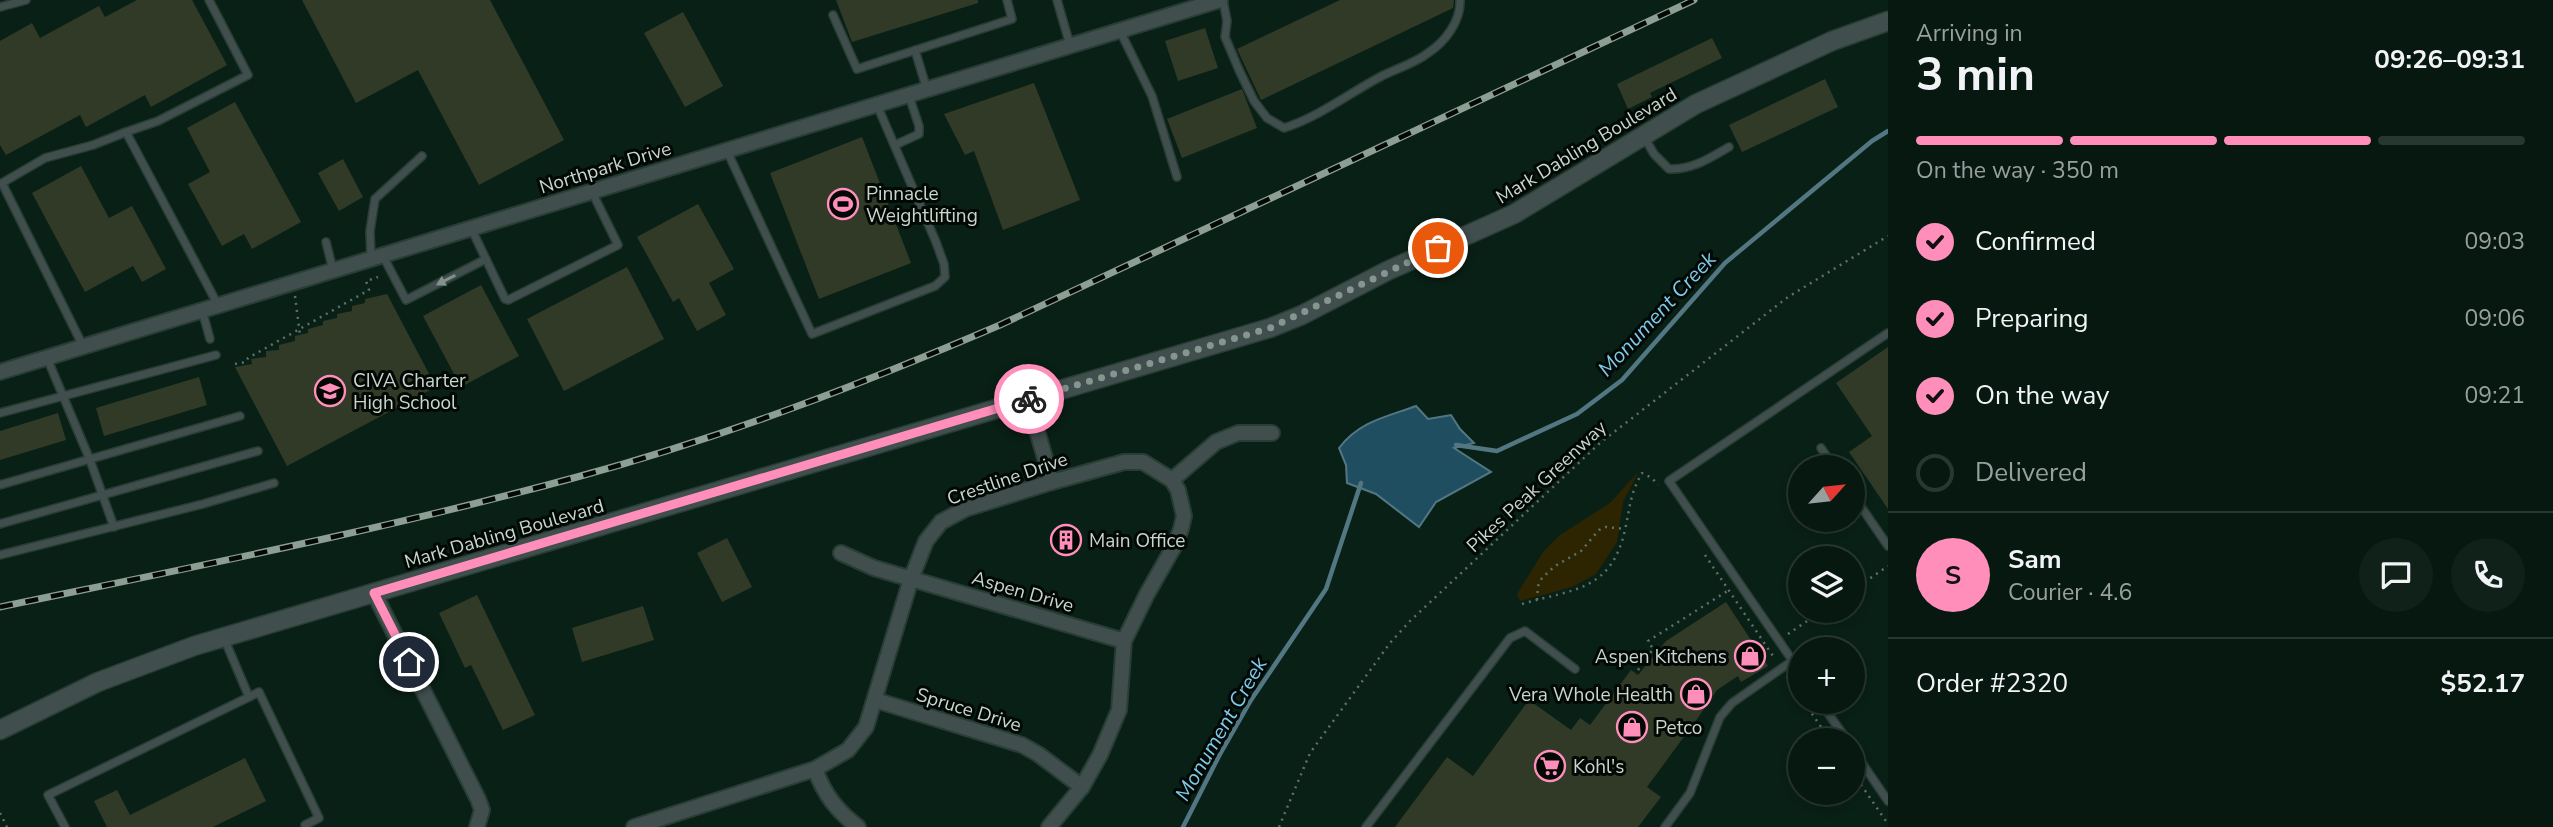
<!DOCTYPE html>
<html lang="en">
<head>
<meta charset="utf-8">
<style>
	body { margin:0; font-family:"Nunito Sans",sans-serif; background:#102119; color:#f1f3f6; height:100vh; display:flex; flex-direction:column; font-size:26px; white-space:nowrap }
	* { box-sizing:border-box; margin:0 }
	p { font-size:23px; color:#98a09f }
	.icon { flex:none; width:38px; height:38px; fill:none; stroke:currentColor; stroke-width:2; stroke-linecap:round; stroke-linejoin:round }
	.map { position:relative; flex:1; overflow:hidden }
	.sheet { display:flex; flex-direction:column; background:#071810; width:665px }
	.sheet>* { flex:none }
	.needle { width:46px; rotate:63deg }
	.controls { position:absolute; left:1788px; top:455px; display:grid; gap:14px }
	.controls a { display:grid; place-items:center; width:77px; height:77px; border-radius:50%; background:#071810; box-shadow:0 4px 10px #0003,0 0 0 2px #283730; font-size:35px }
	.pin { position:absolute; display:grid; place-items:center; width:60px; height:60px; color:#fff; margin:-30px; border:4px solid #fff; border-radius:50%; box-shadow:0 2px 7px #0007 }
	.courier { position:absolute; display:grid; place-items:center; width:70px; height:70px; margin:-35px; border:5px solid #ff8eba; border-radius:50%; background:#fff; color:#222; box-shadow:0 2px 9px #0007 }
	.headline em { font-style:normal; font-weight:700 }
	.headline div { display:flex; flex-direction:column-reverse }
	.headline { display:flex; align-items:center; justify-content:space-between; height:119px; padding:0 28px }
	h1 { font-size:46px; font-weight:700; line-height:52px }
	.bar { display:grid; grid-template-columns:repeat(4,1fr); gap:10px 7px; align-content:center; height:84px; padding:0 28px }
	.bar i { height:9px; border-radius:5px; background:#283730 }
	.bar .active { background:#ff8eba }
	.bar p { grid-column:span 4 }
	.line { display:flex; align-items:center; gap:18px; padding:0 28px; border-top:2px solid #283730 }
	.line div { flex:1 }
	.round { display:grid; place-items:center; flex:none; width:74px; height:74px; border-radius:37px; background:#102119 }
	ol { padding:0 28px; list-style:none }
	li { display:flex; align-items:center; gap:21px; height:77px }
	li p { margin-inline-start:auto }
	li .icon { padding:7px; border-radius:50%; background:#ff8eba; color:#111; stroke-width:4 }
	li:last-child { color:#98a09f }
	li i { width:38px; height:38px; border:4px solid #283730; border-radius:50% }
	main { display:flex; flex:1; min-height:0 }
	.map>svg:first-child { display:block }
	.green { fill:#2d2502 }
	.water { fill:#204e61; stroke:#527782; stroke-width:2 }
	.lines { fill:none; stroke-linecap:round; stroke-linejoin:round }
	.stream { stroke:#527782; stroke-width:4.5 }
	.building { fill:#313a26 }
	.service-casing { stroke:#283d33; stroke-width:10 }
	.minor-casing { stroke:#283d33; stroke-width:18 }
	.tertiary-casing { stroke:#283d33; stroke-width:21 }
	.path { stroke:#5e7168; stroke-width:2.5; stroke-dasharray:2 5; stroke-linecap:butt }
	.service { stroke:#414e4e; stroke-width:7 }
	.minor { stroke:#414e4e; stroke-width:14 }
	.tertiary { stroke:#414e4e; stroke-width:18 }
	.rail-casing { stroke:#8d9e95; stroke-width:7 }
	.rail { stroke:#020804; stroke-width:4.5; stroke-dasharray:13; stroke-linecap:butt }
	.oneway { fill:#84928e }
	.done { stroke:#85968e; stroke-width:7; stroke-dasharray:0 12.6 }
	.route { stroke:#ff8eba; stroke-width:9 }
	.labels { text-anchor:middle; stroke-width:6; stroke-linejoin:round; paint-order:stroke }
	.street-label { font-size:19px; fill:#c8d6ce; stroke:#020804 }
	.poi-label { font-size:19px; fill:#c8d6ce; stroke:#020804; text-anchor:start }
	.water-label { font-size:21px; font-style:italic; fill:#7ecaeb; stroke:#020804 }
</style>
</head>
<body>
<main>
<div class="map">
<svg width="1888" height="827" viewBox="0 0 1888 827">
	<rect width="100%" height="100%" fill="#092016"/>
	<polygon class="green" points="1639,471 1623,502 1617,542 1596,574 1572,587 1520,601 1517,594 1543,552 1560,535 1610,503"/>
	<path class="water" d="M 1416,406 L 1428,419 L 1451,415 L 1460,429 L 1474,443 L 1454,448 L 1491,472 L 1436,502 L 1419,527 L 1376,494 L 1347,483 L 1346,465 L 1339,448 C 1360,421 1386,417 1416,406 Z"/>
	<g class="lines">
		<g class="stream">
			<polyline points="1456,445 1497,451 1577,414 1622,380 1725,263 1872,141 1888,131"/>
			<polyline points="1183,827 1219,756 1251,700 1326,589 1361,483"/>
		</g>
	</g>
	<g class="building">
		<polygon points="137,0 192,0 227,65 151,107 145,95 86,127 80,115 6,155 0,145 0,41 32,23 40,38 99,6 105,17"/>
		<polygon points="302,0 490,0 564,140 479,185 418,70 356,103"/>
		<polygon points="836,0 978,0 978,3 852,42"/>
		<polygon points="1340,0 1454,0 1453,8 1261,100 1237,49"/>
		<polygon points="683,12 723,86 685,107 644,33"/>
		<polygon points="1205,28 1218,68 1178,81 1165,41"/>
		<polygon points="1712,38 1722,58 1650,93 1652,97 1628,109 1617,84"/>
		<polygon points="1825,79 1838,107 1742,152 1729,125"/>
		<polygon points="1034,83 1080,200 1003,230 974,151 965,155 944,114"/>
		<polygon points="1242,89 1257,128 1182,158 1167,119"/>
		<polygon points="235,102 301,222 252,249 244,234 222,246 188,184 210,172 187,128"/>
		<polygon points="862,137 911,263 819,299 770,173"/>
		<polygon points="343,159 363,197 339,211 318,173"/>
		<polygon points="81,166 109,218 132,206 166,269 142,282 133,266 85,292 32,193"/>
		<polygon points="698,204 734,269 709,283 726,315 697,331 679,298 673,302 637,237"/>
		<polygon points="627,267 664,339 564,391 527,319"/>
		<polygon points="481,285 519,356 461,387 423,316"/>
		<polygon points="387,294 436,387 287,466 235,367 252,364 251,359 266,357 266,351 279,350 279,345 295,341 295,336 308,333 308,329 323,325 323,321 337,318 337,314 352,311 352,306 365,303 365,299"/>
		<polygon points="1888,347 1888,509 1849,452 1872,436 1836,383"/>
		<polygon points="199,377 207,405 104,436 96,408"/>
		<polygon points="58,413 66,440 0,460 0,431"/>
		<polygon points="727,538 752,587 722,602 697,553"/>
		<polygon points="477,595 535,715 503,730 471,665 465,668 439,613"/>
		<polygon points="1726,602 1768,666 1741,682 1738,676 1717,690 1697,719 1647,787 1661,797 1638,827 1395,827 1447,757 1473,776 1529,700 1571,730 1580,718 1590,725 1631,670 1638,675 1666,641"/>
		<polygon points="643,606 654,640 582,662 572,628"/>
		<polygon points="245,758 266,801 213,827 107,827 94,801 117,790 130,815"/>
	</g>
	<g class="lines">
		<g class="service-casing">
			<g id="service">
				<polyline points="1057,0 1070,45"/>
				<path d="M 1223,0 L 1227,21 L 1225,37 L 1239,70 L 1254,101 L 1267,118 L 1284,128 C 1319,117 1348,94 1380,77 C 1395,69 1414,64 1428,53 C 1445,42 1461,21 1460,0"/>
				<polyline points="0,7 26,0"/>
				<polyline points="833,15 857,69 1012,19 1007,0"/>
				<polyline points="1120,31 1152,96 1177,177"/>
				<polyline points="915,50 927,90"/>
				<polyline points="126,132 158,121 248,75 209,0"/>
				<path d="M 1643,135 L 1654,154 L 1669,169 C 1692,170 1710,158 1729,147"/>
				<polyline points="895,145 919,134 919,126 909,96"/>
				<polyline points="727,151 812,334 935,286 945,277 944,264 936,242 877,105"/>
				<polyline points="471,228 505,299 508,300 618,245 592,192"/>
				<polyline points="326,242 333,270"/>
				<polyline points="383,256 406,300 486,259"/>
				<polyline points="371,259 370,231 375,199 422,156"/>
				<polyline points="202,310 210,339"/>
				<polyline points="83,346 2,183 45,158 93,145 126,132 218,305"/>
				<polyline points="47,358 90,460 114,527"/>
				<polyline points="0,413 216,355"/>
				<polyline points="1821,448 1834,467"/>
				<polyline points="0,485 240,416"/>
				<polyline points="1853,495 1888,546"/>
				<polyline points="0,524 258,451"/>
				<polyline points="0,555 203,504 274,483"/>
				<polyline points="1801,673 1669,481 1888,333"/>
				<polyline points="249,697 259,692 319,818 305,825 306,827"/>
				<polyline points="1820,702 1847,740"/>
				<polyline points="1853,750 1888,801"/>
				<polyline points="65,827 48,795 249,697 224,638"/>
				<polyline points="1366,827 1510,638 1525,631 1575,669"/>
				<polyline points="1665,827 1690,793 1720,717 1732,703 1792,661"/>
			</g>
		</g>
		<g class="minor-casing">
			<g id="minor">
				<polyline points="0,372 1220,0"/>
				<polyline points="1028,400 1052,482"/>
				<polyline points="1172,480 1216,442 1238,433 1272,433"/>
				<polyline points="841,553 874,568 1124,641"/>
				<polyline points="374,593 478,799 482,810 477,827"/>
				<polyline points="875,700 1022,745 1038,754 1082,787"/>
				<path d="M 815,769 C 824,794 837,811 858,827"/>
				<polyline points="634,827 815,769 848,750 866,727 911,579 926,541 941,522 965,509 1052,482 1124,462 1143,462 1172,480 1178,490 1184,516 1181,529 1176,543 1147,594 1124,641 1119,710 1100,755 1082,787 1049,827"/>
			</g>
		</g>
		<g class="tertiary-casing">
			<polyline id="tertiary" points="0,730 98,682 194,646 1270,328 1302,315 1387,271 1514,214 1696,104 1832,41 1888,21"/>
		</g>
		<g class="path">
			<polyline points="295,296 300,335"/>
			<polyline points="235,364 246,362 248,358 369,290 366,281 378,277"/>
			<polyline points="1705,555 1775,659"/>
			<polyline points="1853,590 1888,566"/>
			<polyline points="1537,600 1538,586 1542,578 1555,566 1581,551 1599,530 1606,527 1625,529"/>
			<path d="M 1522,604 C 1572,589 1611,592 1625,530 C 1630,507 1630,494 1642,473 L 1652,478 L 1658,485"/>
			<polyline points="1788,634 1822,611"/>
			<polyline points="1638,670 1653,649 1648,641 1729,590"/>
			<polyline points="1787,677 1801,697"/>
			<polyline points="1804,702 1830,740"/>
			<polyline points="1853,773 1888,824"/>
			<polyline points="0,813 7,827"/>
			<polyline points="1279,827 1310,753 1390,643 1410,621 1600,443 1788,297 1888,236"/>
		</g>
		<use href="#service" class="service"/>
		<use href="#minor" class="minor"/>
		<use href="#tertiary" class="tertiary"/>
		<g class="rail-casing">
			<path id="rail" d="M 0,607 C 193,567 387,529 577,477 C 722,438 862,384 1000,325 L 1694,0"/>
		</g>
		<use href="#rail" class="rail"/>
	</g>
	<defs><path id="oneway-solid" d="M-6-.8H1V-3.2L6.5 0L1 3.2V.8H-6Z" transform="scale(1.75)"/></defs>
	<use class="oneway" href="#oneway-solid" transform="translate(446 280) rotate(153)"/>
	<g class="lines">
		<polyline class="done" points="1029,399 1270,328 1438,248"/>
		<polyline class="route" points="409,662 374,593 1029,399"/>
	</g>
	<defs>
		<g id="stadium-ring" transform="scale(1.575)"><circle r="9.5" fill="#020804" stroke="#ff8eba" stroke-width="1.5"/><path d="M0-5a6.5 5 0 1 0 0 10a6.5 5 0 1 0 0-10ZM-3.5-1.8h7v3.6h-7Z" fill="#ff8eba"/></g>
		<g id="school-ring" transform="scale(1.575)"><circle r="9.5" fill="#020804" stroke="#ff8eba" stroke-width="1.5"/><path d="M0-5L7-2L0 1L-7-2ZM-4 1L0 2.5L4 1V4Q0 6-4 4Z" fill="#ff8eba"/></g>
		<g id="building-ring" transform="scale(1.575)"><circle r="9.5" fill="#020804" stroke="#ff8eba" stroke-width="1.5"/><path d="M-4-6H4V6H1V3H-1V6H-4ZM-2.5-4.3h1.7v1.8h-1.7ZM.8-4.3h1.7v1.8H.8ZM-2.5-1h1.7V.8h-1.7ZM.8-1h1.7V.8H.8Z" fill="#ff8eba"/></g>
		<g id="shop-ring" transform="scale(1.575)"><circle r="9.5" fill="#020804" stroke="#ff8eba" stroke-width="1.5"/><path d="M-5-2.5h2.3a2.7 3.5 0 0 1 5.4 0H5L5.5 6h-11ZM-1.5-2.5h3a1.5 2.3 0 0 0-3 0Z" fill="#ff8eba"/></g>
		<g id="supermarket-ring" transform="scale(1.575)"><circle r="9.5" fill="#020804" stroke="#ff8eba" stroke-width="1.5"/><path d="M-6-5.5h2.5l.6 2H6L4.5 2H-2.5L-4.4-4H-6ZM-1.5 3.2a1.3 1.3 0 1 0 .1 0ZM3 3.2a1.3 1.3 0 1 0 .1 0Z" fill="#ff8eba"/></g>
	</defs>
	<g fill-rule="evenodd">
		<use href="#stadium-ring" x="843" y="204"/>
		<use href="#school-ring" x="330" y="391"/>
		<use href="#building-ring" x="1066" y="540"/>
		<use href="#shop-ring" x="1750" y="656"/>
		<use href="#shop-ring" x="1696" y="694"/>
		<use href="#shop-ring" x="1632" y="727"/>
		<use href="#supermarket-ring" x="1550" y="766"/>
	</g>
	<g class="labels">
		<g class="street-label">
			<text transform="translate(1586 145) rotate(-31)" y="7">Mark Dabling Boulevard</text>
			<text transform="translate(605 167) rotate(-17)" y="7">Northpark Drive</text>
			<text transform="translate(1007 478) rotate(-19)" y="7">Crestline Drive</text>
			<text transform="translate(1536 486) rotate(-43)" y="7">Pikes Peak Greenway</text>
			<text transform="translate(504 533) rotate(-16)" y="7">Mark Dabling Boulevard</text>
			<text transform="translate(1023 591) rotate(16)" y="7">Aspen Drive</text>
			<text transform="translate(969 709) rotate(17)" y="7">Spruce Drive</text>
		</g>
		<g class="poi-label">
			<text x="866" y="200">Pinnacle<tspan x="866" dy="22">Weightlifting</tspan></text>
			<text x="353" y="387">CIVA Charter<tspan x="353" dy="22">High School</tspan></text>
			<text x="1089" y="547">Main Office</text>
			<text x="1727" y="663" text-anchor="end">Aspen Kitchens</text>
			<text x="1673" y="701" text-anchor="end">Vera Whole Health</text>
			<text x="1655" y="734">Petco</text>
			<text x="1573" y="773">Kohl's</text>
		</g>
		<g class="water-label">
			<text transform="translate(1657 314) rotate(-47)" y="7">Monument Creek</text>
			<text transform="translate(1221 729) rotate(-60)" y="7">Monument Creek</text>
		</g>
	</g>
</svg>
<div class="controls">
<a><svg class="needle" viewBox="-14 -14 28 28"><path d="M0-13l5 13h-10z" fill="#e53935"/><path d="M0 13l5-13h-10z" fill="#98a09f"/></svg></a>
<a><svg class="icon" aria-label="layers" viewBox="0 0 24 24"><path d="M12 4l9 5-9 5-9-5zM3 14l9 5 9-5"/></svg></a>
<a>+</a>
<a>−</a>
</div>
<div class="pin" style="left:1438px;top:248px;background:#ea580c"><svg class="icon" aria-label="bag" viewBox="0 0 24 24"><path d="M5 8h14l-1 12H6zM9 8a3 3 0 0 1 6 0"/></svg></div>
<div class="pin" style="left:409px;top:662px;background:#1f2937"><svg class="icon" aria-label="home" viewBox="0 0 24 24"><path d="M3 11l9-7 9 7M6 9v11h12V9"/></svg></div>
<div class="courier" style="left:1029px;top:399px"><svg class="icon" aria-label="bike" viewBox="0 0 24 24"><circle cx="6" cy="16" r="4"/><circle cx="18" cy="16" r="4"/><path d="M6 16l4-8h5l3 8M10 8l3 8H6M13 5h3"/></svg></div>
</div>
<section class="sheet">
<div class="headline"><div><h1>3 min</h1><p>Arriving in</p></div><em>09:26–09:31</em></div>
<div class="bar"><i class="active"></i><i class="active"></i><i class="active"></i><i></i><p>On the way · 350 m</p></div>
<ol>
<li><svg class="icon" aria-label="check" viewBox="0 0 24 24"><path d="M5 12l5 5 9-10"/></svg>Confirmed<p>09:03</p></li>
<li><svg class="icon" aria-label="check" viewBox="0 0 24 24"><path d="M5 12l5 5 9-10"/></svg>Preparing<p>09:06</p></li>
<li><svg class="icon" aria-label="check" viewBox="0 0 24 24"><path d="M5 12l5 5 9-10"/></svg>On the way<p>09:21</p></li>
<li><i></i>Delivered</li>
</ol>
<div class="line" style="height:126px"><b class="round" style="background:#ff8eba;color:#111">S</b><div><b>Sam</b><p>Courier · 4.6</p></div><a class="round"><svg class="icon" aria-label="chat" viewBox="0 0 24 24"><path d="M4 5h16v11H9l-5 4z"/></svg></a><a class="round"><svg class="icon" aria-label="phone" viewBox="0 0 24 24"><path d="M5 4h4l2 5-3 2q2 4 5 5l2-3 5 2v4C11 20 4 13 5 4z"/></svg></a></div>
<div class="line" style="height:91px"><div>Order #2320</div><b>$52.17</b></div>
</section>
</main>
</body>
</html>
